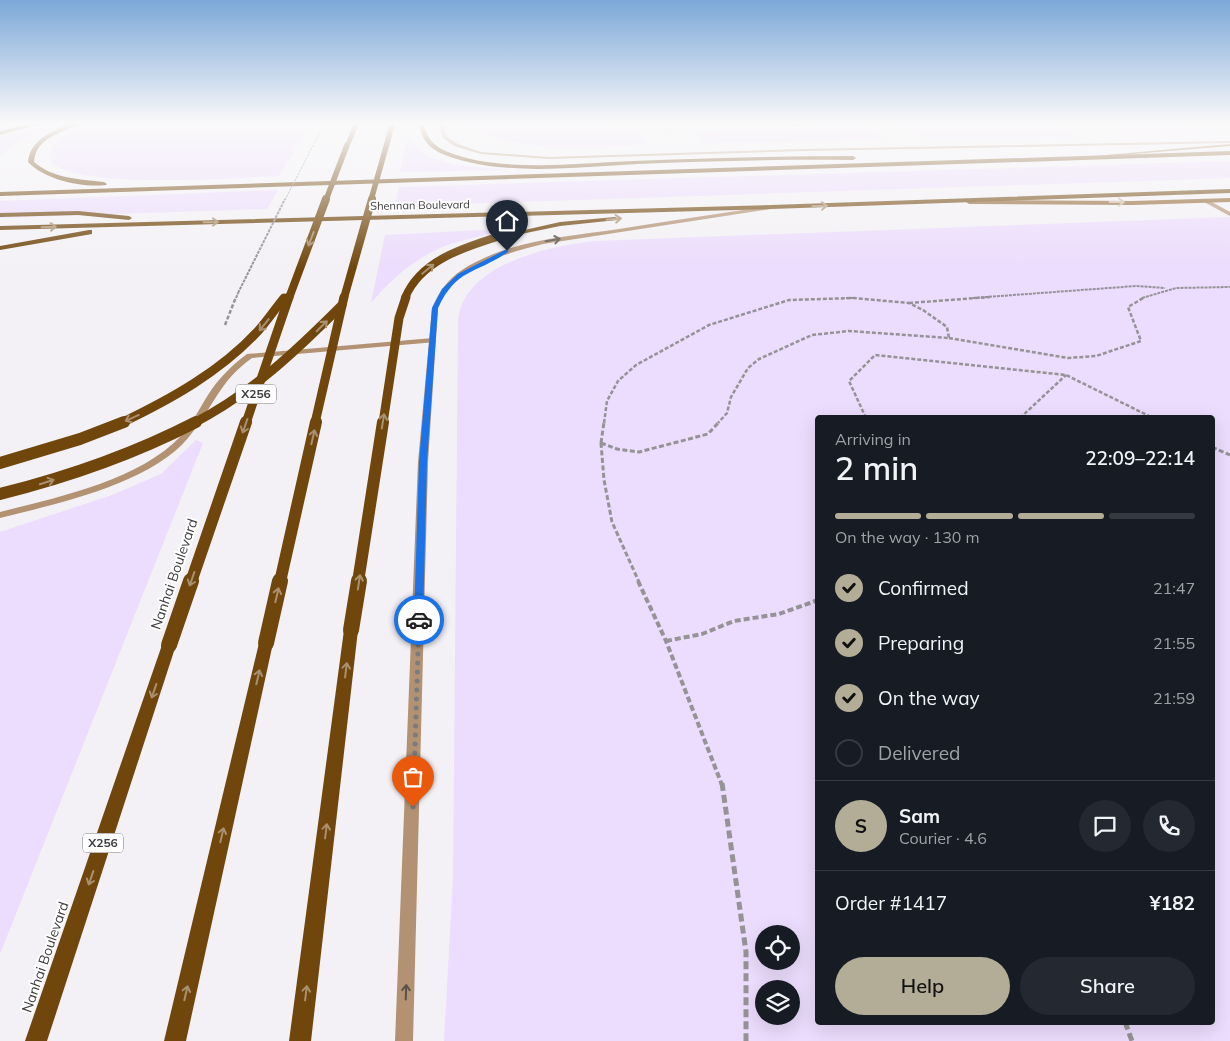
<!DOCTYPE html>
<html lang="en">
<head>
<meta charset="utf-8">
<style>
	body { margin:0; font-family:Mulish,sans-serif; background:#242831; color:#f1f3f6; height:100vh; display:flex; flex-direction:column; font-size:19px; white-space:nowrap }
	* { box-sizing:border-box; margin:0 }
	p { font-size:16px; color:#9ea1a6 }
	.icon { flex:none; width:28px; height:28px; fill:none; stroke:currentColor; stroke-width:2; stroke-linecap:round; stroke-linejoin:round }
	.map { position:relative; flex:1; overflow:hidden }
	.drawer { position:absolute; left:815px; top:415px; width:400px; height:610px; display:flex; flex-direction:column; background:#171b24; border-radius:5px; box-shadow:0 5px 20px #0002 }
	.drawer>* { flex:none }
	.fabs { position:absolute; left:755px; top:925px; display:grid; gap:10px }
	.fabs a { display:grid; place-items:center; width:45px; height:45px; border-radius:50%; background:#171b24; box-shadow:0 5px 20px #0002; font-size:25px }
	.pin { position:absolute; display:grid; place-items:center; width:42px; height:42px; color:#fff; margin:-51px -21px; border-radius:50% 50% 50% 0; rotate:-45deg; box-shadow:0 0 5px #0007 }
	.pin .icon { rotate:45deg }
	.courier { position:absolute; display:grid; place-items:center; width:50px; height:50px; margin:-25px; border:4px solid #1a73e8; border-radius:50%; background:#fff; color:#222; box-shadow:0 1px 6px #0007 }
	.overview em { font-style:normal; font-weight:600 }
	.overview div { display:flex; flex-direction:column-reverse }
	.overview { display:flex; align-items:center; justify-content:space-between; height:85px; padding:0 20px }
	h1 { font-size:32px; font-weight:600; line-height:38px }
	.bar { display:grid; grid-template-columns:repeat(4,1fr); gap:8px 5px; align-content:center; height:60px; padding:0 20px }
	.bar i { height:6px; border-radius:4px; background:#363941 }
	.bar .on { background:#b3ad98 }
	.bar p { grid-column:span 4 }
	.line { display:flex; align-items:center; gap:12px; padding:0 20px; border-top:1px solid #363941 }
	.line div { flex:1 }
	.round { display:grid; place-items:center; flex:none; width:52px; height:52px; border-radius:26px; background:#242831 }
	ol { padding:0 20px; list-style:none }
	li { display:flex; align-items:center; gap:15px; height:55px }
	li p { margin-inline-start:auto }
	li .icon { padding:5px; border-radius:50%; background:#b3ad98; color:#111; stroke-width:4 }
	li:last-child { color:#9ea1a6 }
	li i { width:28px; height:28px; border:2px solid #363941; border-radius:50% }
	.cta { display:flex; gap:10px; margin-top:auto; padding:10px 20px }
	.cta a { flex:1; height:58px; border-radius:30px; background:#b3ad98; color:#111; font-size:20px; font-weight:600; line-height:58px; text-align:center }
	.cta a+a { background:#242831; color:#f1f3f6 }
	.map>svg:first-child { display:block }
	.built { fill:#e8e4ee }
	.green { fill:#ecdcfd; fill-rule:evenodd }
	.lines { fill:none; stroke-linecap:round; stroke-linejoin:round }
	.path-far5 { stroke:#959396; stroke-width:1; stroke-dasharray:2.5 1; stroke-linecap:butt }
	.path-far4 { stroke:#959396; stroke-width:2; stroke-dasharray:3 1; stroke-linecap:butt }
	.path-far3 { stroke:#959396; stroke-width:2.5; stroke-dasharray:4 2; stroke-linecap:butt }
	.path-far2 { stroke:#959396; stroke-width:3; stroke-dasharray:5 2.5; stroke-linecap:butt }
	.path-far1 { stroke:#959396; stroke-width:4; stroke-dasharray:6 3; stroke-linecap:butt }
	.path { stroke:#959396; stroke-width:5; stroke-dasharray:8 4; stroke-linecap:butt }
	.service { fill:#b29272; fill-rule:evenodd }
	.minor { fill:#b29272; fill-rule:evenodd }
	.secondary { fill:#906431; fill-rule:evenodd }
	.primary { fill:#70460d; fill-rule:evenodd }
	.path-bridge-far1 { stroke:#959396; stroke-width:1; stroke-dasharray:2.5 1; stroke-linecap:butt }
	.path-bridge { stroke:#959396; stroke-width:2; stroke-dasharray:3 1; stroke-linecap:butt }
	.primary-bridge-far4 { stroke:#70460d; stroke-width:5.5 }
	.primary-bridge-far3 { stroke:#70460d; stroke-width:8 }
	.primary-bridge-far2 { stroke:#70460d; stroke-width:9 }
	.primary-bridge-far1 { stroke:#70460d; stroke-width:12 }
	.primary-bridge { stroke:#70460d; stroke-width:16 }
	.oneway { stroke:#cdb9a2 }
	.oneway2 { stroke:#a9906e }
	.oneway3 { stroke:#5a514a }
	.route { fill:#1a73e8 }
	.done { stroke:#7c7b7d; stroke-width:5; stroke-dasharray:0 9 }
	.labels { text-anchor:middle; stroke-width:4; stroke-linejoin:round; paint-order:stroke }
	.far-street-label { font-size:11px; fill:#3c3b3d; stroke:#fff }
	.shield { fill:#fff; stroke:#767677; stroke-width:1 }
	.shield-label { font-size:12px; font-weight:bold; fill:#3c3b3d }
	.street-label { font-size:14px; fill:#3c3b3d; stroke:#fff }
</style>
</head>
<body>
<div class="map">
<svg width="1230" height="1041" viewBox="0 0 1230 1041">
	<rect width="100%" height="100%" fill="#f3f1f5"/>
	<g class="built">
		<polygon points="582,122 924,122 640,133"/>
		<polygon points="985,122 1108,122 995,127"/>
		<polygon points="1180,122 1230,122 1230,131 1207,132"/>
	</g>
	<g class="green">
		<polygon points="57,122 65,122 17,142 0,157 0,136"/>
		<path d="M 99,122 L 312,122 L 279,176 C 251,177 45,193 50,154 C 51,138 86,127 99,122 Z"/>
		<path d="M 471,122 L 582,122 L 640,133 L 645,143 L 640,145 C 582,147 524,154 471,128 Z"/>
		<polygon points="924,122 985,122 995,127 1055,124 1080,137 923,138 899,123"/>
		<polygon points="1105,122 1172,122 1189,129 1196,128 1207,132 1133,135"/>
		<polygon points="864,125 885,140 702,143 693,132"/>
		<path d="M 408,135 C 411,139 413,145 417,148 C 440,168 480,167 509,170 L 400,172 Z"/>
		<polygon points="1230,161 1230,178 395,206 399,187"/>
		<polygon points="278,190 267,209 0,218 0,201"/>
		<path d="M 1230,217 L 1230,1041 L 444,1041 L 453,878 L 458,323 C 460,265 549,246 594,241 ZM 818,418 L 1212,418 L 1212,1022 L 818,1022 ZM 764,934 L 791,934 L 791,961 L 764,961 ZM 764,989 L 791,989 L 791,1016 L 764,1016 Z"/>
		<path d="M 518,228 C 496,233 474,237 454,243 C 420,253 393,277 371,303 L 385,235 Z"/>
		<polygon points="196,440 203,443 0,954 0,532 112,495 161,474"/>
	</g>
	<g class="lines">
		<g class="path-far5">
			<polyline points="659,122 666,132"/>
			<polyline points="319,134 326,122"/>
		</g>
		<g class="path-far4">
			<polyline points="236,298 238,293"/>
			<polyline points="846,298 855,298"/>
			<polyline points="973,298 1136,286 1165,288"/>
			<polyline points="1142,298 1176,288 1230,287"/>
		</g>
		<g class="path-far3">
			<polyline points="909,303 990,297"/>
			<polyline points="225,325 236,297"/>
			<polyline points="949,338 1068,358 1096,356 1141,341 1128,307 1145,297"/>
			<polyline points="866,418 849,381 875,355 1066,375 1153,418"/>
			<polyline points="1020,418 1066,375"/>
			<polyline points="604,423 607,401 618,381 636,365 709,325 789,300 853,298 909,303 923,310 947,327 949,338 849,331 812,335 759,359 748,368 731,397 727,413 718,423"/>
		</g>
		<g class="path-far2">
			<polyline points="601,443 617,449 639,452 708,434 719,422"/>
			<polyline points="601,443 604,480 612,522 639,582"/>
			<polyline points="601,443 604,422"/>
			<polyline points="1212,447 1230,455"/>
		</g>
		<g class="path-far1">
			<polyline points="638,581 666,641 722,785"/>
			<polyline points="666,641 702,634 734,621 779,614 818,600"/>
		</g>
		<g class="path">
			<polyline points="722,783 746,952 746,1041"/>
			<polyline points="1125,1022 1132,1041"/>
		</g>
		<g class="service">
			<polygon points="785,122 792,124 871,122 791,126"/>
			<polygon points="1204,200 1208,200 1230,212 1230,216 1204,202"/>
			<path d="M 433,338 L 436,338 L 436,342 L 252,358 C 218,382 213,409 188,438 C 150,484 56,504 0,518 L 0,512 C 58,497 138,481 181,436 C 192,424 199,409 208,395 C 219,378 231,366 247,354 Z"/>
		</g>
		<g class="minor">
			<polygon points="438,122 442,122 447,137 458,144 481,152 549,157 803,149 1230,141 1230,143 803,151 549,159 481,154 454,146 443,138"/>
			<path d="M 769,206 L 772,208 L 771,209 L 543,244 C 509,253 470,262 447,291 C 443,296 441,302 438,308 L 428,462 L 413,1041 L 395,1041 L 418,462 L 432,308 C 439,292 447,280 462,270 C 508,240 566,237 619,229 C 669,221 719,214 769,206 Z"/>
		</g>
		<g class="secondary">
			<polygon points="1230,144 1230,146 1097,157 1095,156"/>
			<polygon points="1230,198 1230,202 1132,205 969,204 966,202 969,200 1132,201"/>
		</g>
		<g class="primary">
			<polygon points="39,122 48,122 0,135 0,131"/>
			<path d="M 75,122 L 82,122 C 64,133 36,136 34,162 C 54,179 79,179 104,182 L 107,184 L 106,185 C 83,188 45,180 28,162 C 30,138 56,130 75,122 Z"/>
			<polygon points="354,122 360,122 350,145 345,146"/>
			<path d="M 419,122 L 424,122 C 426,138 433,146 448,152 C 500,173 578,163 633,161 C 706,158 780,156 853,156 L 856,158 L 853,160 C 781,159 709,161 637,164 C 577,167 502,177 445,155 C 429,149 420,138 419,122 Z"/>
			<polygon points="1230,151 1230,155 0,196 0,192"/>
			<polygon points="1230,189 1230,193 771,209 0,230 0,226 771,205"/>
			<polygon points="78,211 129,216 132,218 129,220 78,215 0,217 0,213"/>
			<polygon points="615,217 617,218 617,220 560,226 497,239 493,237 560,222"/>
			<polygon points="89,230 92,230 92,234 0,250 0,246"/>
			<polygon points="351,624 356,626 358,630 311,1041 289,1041 344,630 346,626"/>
			<polygon points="266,637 271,639 273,643 186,1041 164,1041 259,643 261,639"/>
			<polygon points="169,639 174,641 176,645 47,1041 25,1041 162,645 164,641"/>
		</g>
		<polyline class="path-bridge-far1" points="285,200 319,134"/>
		<polyline class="path-bridge" points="238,293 285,199"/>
		<g class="primary-bridge-far4">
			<polyline points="326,200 347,145"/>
			<polyline points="371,200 393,122"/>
		</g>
		<g class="primary-bridge-far3">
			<polyline points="289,298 326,199"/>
			<polyline points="344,298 372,199"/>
			<path d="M 405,298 C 420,261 462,248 497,237"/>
		</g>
		<g class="primary-bridge-far2">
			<path d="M 121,423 C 171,399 220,372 258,331 C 267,321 275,309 284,298"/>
			<path d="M 194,423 C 252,393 296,351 342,305"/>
			<polyline points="246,423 289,297"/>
			<polyline points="315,423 344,297"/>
			<polyline points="383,423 399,318 406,297"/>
		</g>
		<g class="primary-bridge-far1">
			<polyline points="0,463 80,439 124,422"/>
			<path d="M 0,494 C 68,477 134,454 196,422"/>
			<polyline points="191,582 246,422"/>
			<polyline points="280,582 316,422"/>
			<polyline points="358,582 383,422"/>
		</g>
		<g class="primary-bridge">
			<polyline points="351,630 359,581"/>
			<polyline points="266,643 280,581"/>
			<polyline points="169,645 191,581"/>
		</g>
	</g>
	<defs><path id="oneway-shaft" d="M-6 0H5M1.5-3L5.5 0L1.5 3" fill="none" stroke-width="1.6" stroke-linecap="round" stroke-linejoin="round" transform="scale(1.25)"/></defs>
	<use class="oneway" href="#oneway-shaft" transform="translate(1117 202)"/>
	<g class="oneway2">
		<use href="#oneway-shaft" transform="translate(820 206) rotate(-2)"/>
		<use href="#oneway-shaft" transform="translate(614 219) rotate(-5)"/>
		<use href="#oneway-shaft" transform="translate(211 222) rotate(-1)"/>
		<use href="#oneway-shaft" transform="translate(49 227) rotate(-2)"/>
		<use href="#oneway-shaft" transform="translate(311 239) rotate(111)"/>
		<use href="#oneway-shaft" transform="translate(428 269) rotate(-39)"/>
		<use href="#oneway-shaft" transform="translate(264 325) rotate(129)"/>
		<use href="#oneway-shaft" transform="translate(322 326) rotate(-45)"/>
		<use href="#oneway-shaft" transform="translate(132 418) rotate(156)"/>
		<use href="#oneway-shaft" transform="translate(383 421) rotate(-81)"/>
		<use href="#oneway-shaft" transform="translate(245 426) rotate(109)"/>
		<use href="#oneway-shaft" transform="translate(313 437) rotate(-77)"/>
		<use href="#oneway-shaft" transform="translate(47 482) rotate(-18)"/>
		<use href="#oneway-shaft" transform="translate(192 579) rotate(109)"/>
		<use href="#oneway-shaft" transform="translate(359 582) rotate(-81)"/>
		<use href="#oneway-shaft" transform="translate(277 595) rotate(-77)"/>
		<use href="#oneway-shaft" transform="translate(346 670) rotate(-83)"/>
		<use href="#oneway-shaft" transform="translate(258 677) rotate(-77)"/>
		<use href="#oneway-shaft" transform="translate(154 691) rotate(109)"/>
		<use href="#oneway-shaft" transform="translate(326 831) rotate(-83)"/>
		<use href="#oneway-shaft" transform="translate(222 835) rotate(-77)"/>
		<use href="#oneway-shaft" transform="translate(91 878) rotate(109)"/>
		<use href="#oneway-shaft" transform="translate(186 993) rotate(-77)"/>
		<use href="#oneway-shaft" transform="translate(306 993) rotate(-83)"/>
	</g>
	<g class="oneway3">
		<use href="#oneway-shaft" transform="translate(553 240) rotate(-9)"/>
		<use href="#oneway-shaft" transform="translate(406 992) rotate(-88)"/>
	</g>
	<linearGradient id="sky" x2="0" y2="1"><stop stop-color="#7ca8d8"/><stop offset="0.46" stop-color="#faf9fa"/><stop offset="1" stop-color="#faf9fa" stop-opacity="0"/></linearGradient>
	<rect width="1230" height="268" fill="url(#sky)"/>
	<path class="route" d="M 505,250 L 509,251 C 478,274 457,267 438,308 L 427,462 L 423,620 L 419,624 L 414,620 L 419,462 L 432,308 L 442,289 L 458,274 Z"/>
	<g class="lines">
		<polyline class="done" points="413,807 419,620"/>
	</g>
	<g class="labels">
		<g class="far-street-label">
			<text transform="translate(420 205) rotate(-1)" y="4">Shennan Boulevard</text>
		</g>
		<g class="shield">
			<rect x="236" y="384.5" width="40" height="19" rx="4"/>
			<rect x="83" y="833.5" width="40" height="19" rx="4"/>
		</g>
		<g class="shield-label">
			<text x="256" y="398">X256</text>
			<text x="103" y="847">X256</text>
		</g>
		<g class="street-label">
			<text transform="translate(174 574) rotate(-71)" y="5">Nanhai Boulevard</text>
			<text transform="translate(45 957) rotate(-71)" y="5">Nanhai Boulevard</text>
		</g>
	</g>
</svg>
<div class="fabs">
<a><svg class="icon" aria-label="locate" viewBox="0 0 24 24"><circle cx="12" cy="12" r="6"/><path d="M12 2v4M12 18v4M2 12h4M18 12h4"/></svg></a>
<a><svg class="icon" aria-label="layers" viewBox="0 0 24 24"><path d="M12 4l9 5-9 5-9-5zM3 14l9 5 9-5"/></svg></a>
</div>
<div class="pin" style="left:413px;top:807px;background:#ea580c"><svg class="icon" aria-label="bag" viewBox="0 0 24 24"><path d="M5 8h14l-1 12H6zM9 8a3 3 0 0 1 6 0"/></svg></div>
<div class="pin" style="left:507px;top:251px;background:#1f2937"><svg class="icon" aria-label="home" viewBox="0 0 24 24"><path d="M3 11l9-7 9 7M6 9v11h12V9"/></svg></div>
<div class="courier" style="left:419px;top:620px"><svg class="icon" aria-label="car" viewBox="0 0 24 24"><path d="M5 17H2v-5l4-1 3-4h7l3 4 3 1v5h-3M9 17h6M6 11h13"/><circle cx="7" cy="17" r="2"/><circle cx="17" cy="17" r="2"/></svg></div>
<section class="drawer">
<div class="overview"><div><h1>2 min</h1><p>Arriving in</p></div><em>22:09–22:14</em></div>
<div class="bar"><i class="on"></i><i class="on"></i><i class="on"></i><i></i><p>On the way · 130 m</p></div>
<ol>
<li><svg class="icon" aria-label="check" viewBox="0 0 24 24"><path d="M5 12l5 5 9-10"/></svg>Confirmed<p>21:47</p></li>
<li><svg class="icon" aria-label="check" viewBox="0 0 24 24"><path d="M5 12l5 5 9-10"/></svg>Preparing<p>21:55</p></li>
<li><svg class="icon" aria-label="check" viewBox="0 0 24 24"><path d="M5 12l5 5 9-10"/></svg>On the way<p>21:59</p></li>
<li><i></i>Delivered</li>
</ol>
<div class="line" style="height:90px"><b class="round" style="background:#b3ad98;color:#111">S</b><div><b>Sam</b><p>Courier · 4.6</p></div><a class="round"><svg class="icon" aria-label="chat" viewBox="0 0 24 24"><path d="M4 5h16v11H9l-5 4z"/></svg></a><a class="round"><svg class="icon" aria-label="phone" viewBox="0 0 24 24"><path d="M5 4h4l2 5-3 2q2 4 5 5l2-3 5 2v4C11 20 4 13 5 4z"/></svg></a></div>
<div class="line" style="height:65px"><div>Order #1417</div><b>¥182</b></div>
<div class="cta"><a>Help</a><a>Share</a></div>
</section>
</div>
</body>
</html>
